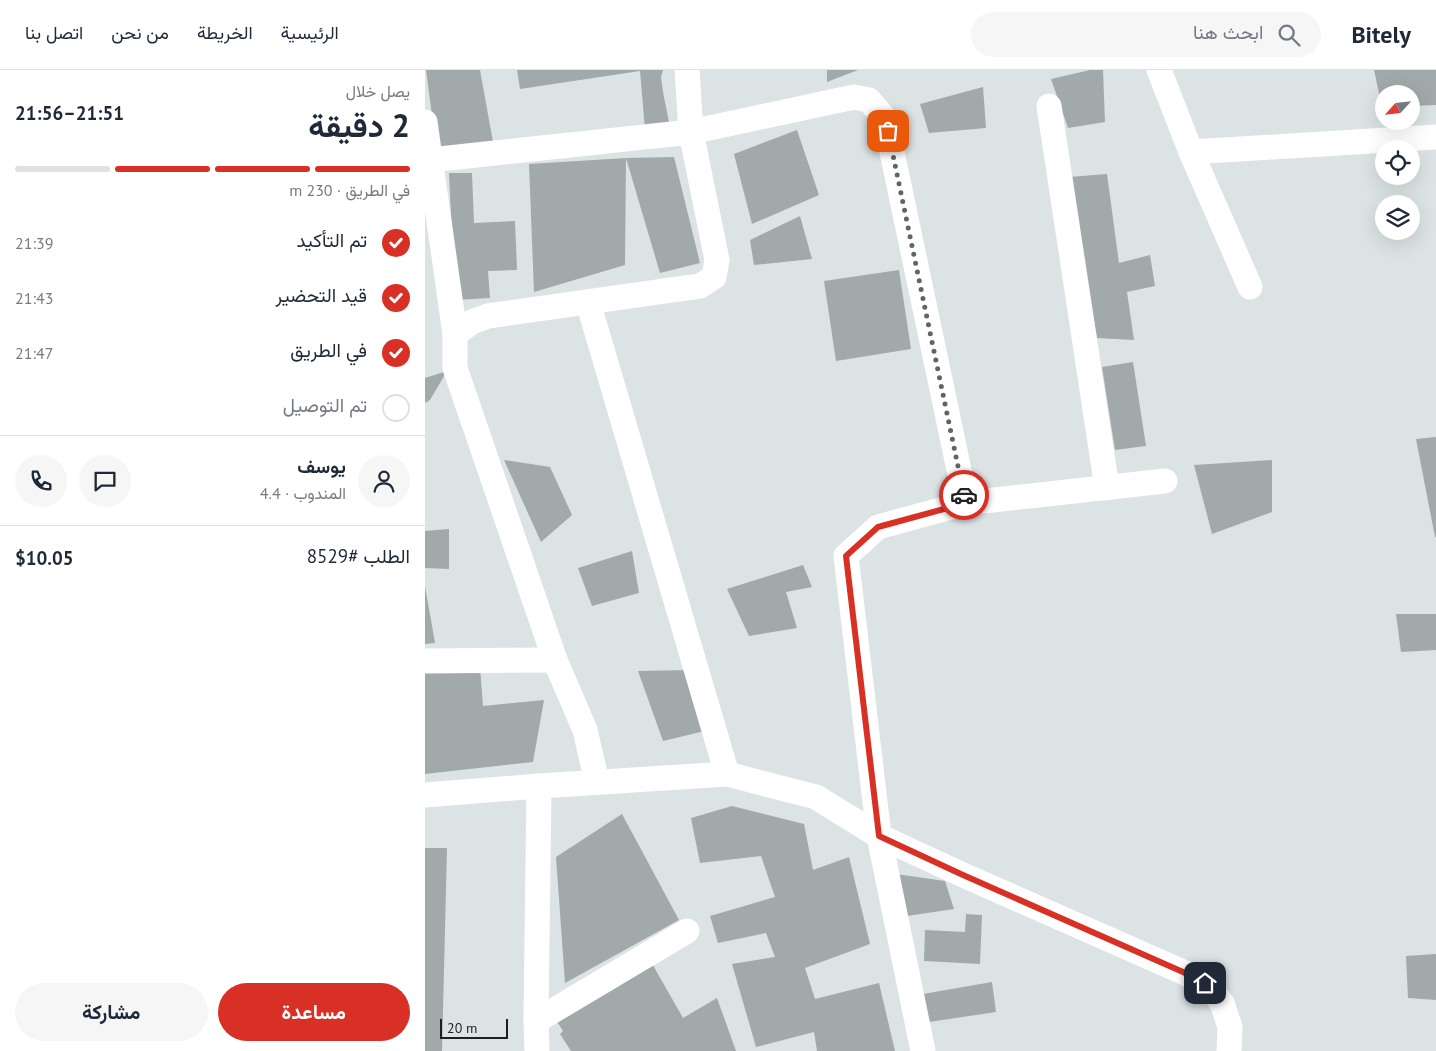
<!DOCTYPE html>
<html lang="ar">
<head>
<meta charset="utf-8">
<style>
	body { margin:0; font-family:"PT Sans",Vazirmatn,sans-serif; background:#f6f6f7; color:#1f2937; direction:rtl; height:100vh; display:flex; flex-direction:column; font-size:19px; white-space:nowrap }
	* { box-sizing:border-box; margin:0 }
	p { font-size:16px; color:#747a83 }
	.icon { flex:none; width:28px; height:28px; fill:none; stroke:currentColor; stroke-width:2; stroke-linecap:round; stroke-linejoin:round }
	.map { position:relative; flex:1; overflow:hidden; direction:ltr }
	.drawer { display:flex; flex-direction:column; background:#fff; width:425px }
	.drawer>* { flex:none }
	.needle { width:32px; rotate:243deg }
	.controls { position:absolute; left:950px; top:15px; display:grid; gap:10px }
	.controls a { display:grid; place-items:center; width:45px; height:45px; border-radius:50%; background:#fff; box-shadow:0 5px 20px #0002; font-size:25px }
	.scale { position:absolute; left:15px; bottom:12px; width:68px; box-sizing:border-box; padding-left:5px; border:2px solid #1d2021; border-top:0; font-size:14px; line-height:18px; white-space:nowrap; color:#1d2021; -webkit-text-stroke:4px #dce3e5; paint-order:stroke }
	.pin { position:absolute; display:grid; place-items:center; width:42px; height:42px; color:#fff; margin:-21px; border-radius:10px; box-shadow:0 2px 8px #0006 }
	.courier { position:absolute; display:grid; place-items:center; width:50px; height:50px; margin:-25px; border:4px solid #d93025; border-radius:50%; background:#fff; color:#222; box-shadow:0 1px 6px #0007 }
	.summary em { font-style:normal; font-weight:700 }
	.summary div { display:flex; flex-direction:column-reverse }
	.summary { display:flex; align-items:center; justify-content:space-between; height:85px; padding:0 15px }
	h1 { font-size:32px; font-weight:700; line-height:38px }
	.bar { display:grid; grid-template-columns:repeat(4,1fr); gap:8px 5px; align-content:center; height:60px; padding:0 15px }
	.bar i { height:6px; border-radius:4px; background:#e0e1e3 }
	.bar .active { background:#d93025 }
	.bar p { grid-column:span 4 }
	.line { display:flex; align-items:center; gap:12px; padding:0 15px; border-top:1px solid #e0e1e3 }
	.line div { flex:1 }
	.round { display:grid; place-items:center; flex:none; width:52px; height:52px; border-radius:26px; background:#f6f6f7 }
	ol { padding:0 15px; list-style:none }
	li { display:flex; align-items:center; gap:15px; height:55px }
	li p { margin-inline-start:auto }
	li .icon { padding:5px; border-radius:50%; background:#d93025; color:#fff; stroke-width:4 }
	li:last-child { color:#747a83 }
	li i { width:28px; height:28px; border:2px solid #e0e1e3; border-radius:50% }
	.button { display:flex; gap:10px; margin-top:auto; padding:10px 15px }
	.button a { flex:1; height:58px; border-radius:30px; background:#d93025; color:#fff; font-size:20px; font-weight:700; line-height:58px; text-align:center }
	.button a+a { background:#f6f6f7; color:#1f2937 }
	header { display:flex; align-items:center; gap:30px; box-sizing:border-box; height:70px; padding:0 25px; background:#fff; border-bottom:1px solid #e0e1e3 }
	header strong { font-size:24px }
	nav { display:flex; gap:28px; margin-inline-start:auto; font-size:18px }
	.search { width:350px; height:45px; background:#f6f6f7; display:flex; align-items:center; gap:12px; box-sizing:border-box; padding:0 18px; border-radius:28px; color:#747a83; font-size:19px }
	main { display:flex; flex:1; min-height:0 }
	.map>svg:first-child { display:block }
	.building { fill:#a2a9aa }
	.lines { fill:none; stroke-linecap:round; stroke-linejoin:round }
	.minor { stroke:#fff; stroke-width:25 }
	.done { stroke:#606466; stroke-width:5; stroke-dasharray:0 9 }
	.route { stroke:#d93025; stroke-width:6 }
</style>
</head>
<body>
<header>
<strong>Bitely</strong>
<div class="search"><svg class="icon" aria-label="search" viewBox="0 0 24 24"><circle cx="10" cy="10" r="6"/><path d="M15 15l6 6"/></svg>ابحث هنا</div>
<nav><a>الرئيسية</a><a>الخريطة</a><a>من نحن</a><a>اتصل بنا</a></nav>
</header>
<main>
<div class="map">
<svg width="1011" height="981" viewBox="0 0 1011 981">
	<rect width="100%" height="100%" fill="#dce3e5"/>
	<g class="building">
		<polygon points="1,0 55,0 68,72 12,83"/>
		<polygon points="92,0 238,0 236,7 238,22 246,62 220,60 215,1 95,19"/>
		<polygon points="402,0 433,0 402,12"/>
		<polygon points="665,0 678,0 680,52 643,58 626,9"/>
		<polygon points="949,0 1011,0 1011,35 986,36 986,24 959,24 959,37 957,37"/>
		<polygon points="558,17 561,58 504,63 495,34"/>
		<polygon points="372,60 394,125 327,154 309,84"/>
		<polygon points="249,87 275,193 235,203 201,88"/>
		<polygon points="201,88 200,195 109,222 104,94"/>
		<polygon points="24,103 47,103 49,153 90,151 92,200 63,201 65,228 30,230"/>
		<polygon points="682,104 694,193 725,185 730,216 702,222 709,270 672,268 644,107"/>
		<polygon points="375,146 387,189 329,195 325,170"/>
		<polygon points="474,200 486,279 411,291 399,211"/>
		<polygon points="708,292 721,376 690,380 677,297"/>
		<polygon points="22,301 5,330 0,333 0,308"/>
		<polygon points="1011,367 1011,467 1010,467 991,369"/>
		<polygon points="79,390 125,397 147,445 116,472"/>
		<polygon points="847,390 847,442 787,464 769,395"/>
		<polygon points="24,459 24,499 0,498 0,461"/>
		<polygon points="207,481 214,523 167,536 153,498"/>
		<polygon points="378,495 387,517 361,522 372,558 324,566 302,519"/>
		<polygon points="0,516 10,573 0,574"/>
		<polygon points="971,544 1011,544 1011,580 976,582"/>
		<polygon points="55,597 58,636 119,630 108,692 0,704 0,603"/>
		<polygon points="264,600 284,660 238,671 213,601"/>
		<polygon points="307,736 379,754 388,800 424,787 445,874 380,898 390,929 454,913 470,981 392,981 389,962 331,977 307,894 350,887 341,863 293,873 285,846 350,827 336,786 275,793 266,748"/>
		<polygon points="197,744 254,850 140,913 131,787"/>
		<polygon points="0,778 22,778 17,981 0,981"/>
		<polygon points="471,804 520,811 529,839 482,846"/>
		<polygon points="541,844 557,845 555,894 499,891 500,860 540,862"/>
		<polygon points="1011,884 1011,930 983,928 981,886"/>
		<polygon points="225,890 258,948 292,928 311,981 146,981 135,964 138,961 131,950"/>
		<polygon points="567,912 571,942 504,952 498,924"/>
	</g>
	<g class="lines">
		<g class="minor">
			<polyline points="734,0 766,82 825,217"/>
			<polyline points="624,36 682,418"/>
			<polyline points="0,52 30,264"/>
			<polyline points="766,82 1011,67"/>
			<polyline points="5,90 266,62 429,27 444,30 460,49 541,433"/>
			<polyline points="163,232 302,704"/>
			<polyline points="0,591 130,590"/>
			<polyline points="172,712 160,660 130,590 30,298 30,264 47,252 63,246 275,216 289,207 292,190 266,62 262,0"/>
			<polyline points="0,725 114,716 302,704 391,727 454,766 538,805 758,902 780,913 797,933 805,957 804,981"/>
			<polyline points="111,951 262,861"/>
			<polyline points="112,981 111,951 114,716"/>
			<polyline points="498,981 454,766 421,486 453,457 541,433 740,411"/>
		</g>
	</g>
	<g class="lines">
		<polyline class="done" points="463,61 539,425"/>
		<polyline class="route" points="539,425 541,433 453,457 421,486 454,766 538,805 758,902 780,913"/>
	</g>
</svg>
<div class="controls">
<a><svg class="needle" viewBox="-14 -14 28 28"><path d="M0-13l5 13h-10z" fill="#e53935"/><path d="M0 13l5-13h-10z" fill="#747a83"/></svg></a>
<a><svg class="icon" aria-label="locate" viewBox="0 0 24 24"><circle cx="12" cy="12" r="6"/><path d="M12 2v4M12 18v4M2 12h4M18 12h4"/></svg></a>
<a><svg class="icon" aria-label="layers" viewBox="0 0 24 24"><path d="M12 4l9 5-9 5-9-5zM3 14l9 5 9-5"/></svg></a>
</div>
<div class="scale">20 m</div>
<div class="pin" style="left:463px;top:61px;background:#ea580c"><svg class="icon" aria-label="bag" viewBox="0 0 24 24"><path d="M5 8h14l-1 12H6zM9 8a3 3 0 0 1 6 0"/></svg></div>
<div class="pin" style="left:780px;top:913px;background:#1f2937"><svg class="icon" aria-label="home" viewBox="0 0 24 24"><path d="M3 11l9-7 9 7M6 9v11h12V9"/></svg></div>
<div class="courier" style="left:539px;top:425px"><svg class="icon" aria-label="car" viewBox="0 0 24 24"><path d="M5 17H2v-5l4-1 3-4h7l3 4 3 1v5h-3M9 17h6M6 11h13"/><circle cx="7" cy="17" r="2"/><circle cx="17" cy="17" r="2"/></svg></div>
</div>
<section class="drawer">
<div class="summary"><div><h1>2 دقيقة</h1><p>يصل خلال</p></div><em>21:51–21:56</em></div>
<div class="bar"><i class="active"></i><i class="active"></i><i class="active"></i><i></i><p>في الطريق · 230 m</p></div>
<ol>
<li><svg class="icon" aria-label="check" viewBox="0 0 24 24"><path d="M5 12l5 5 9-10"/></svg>تم التأكيد<p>21:39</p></li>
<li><svg class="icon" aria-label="check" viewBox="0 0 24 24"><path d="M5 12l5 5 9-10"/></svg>قيد التحضير<p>21:43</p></li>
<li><svg class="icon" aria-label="check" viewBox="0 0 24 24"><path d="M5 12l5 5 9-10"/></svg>في الطريق<p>21:47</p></li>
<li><i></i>تم التوصيل</li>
</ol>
<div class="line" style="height:90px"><a class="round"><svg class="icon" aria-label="person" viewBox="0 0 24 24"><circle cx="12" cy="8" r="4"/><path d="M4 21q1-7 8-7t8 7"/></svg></a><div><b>يوسف</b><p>المندوب · 4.4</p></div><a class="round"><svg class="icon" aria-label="chat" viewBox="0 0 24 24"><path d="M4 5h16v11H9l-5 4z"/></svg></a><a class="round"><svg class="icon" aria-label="phone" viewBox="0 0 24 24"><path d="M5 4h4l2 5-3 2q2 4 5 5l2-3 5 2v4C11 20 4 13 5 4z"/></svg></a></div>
<div class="line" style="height:65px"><div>الطلب #8529</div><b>$10.05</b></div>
<div class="button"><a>مساعدة</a><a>مشاركة</a></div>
</section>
</main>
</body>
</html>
